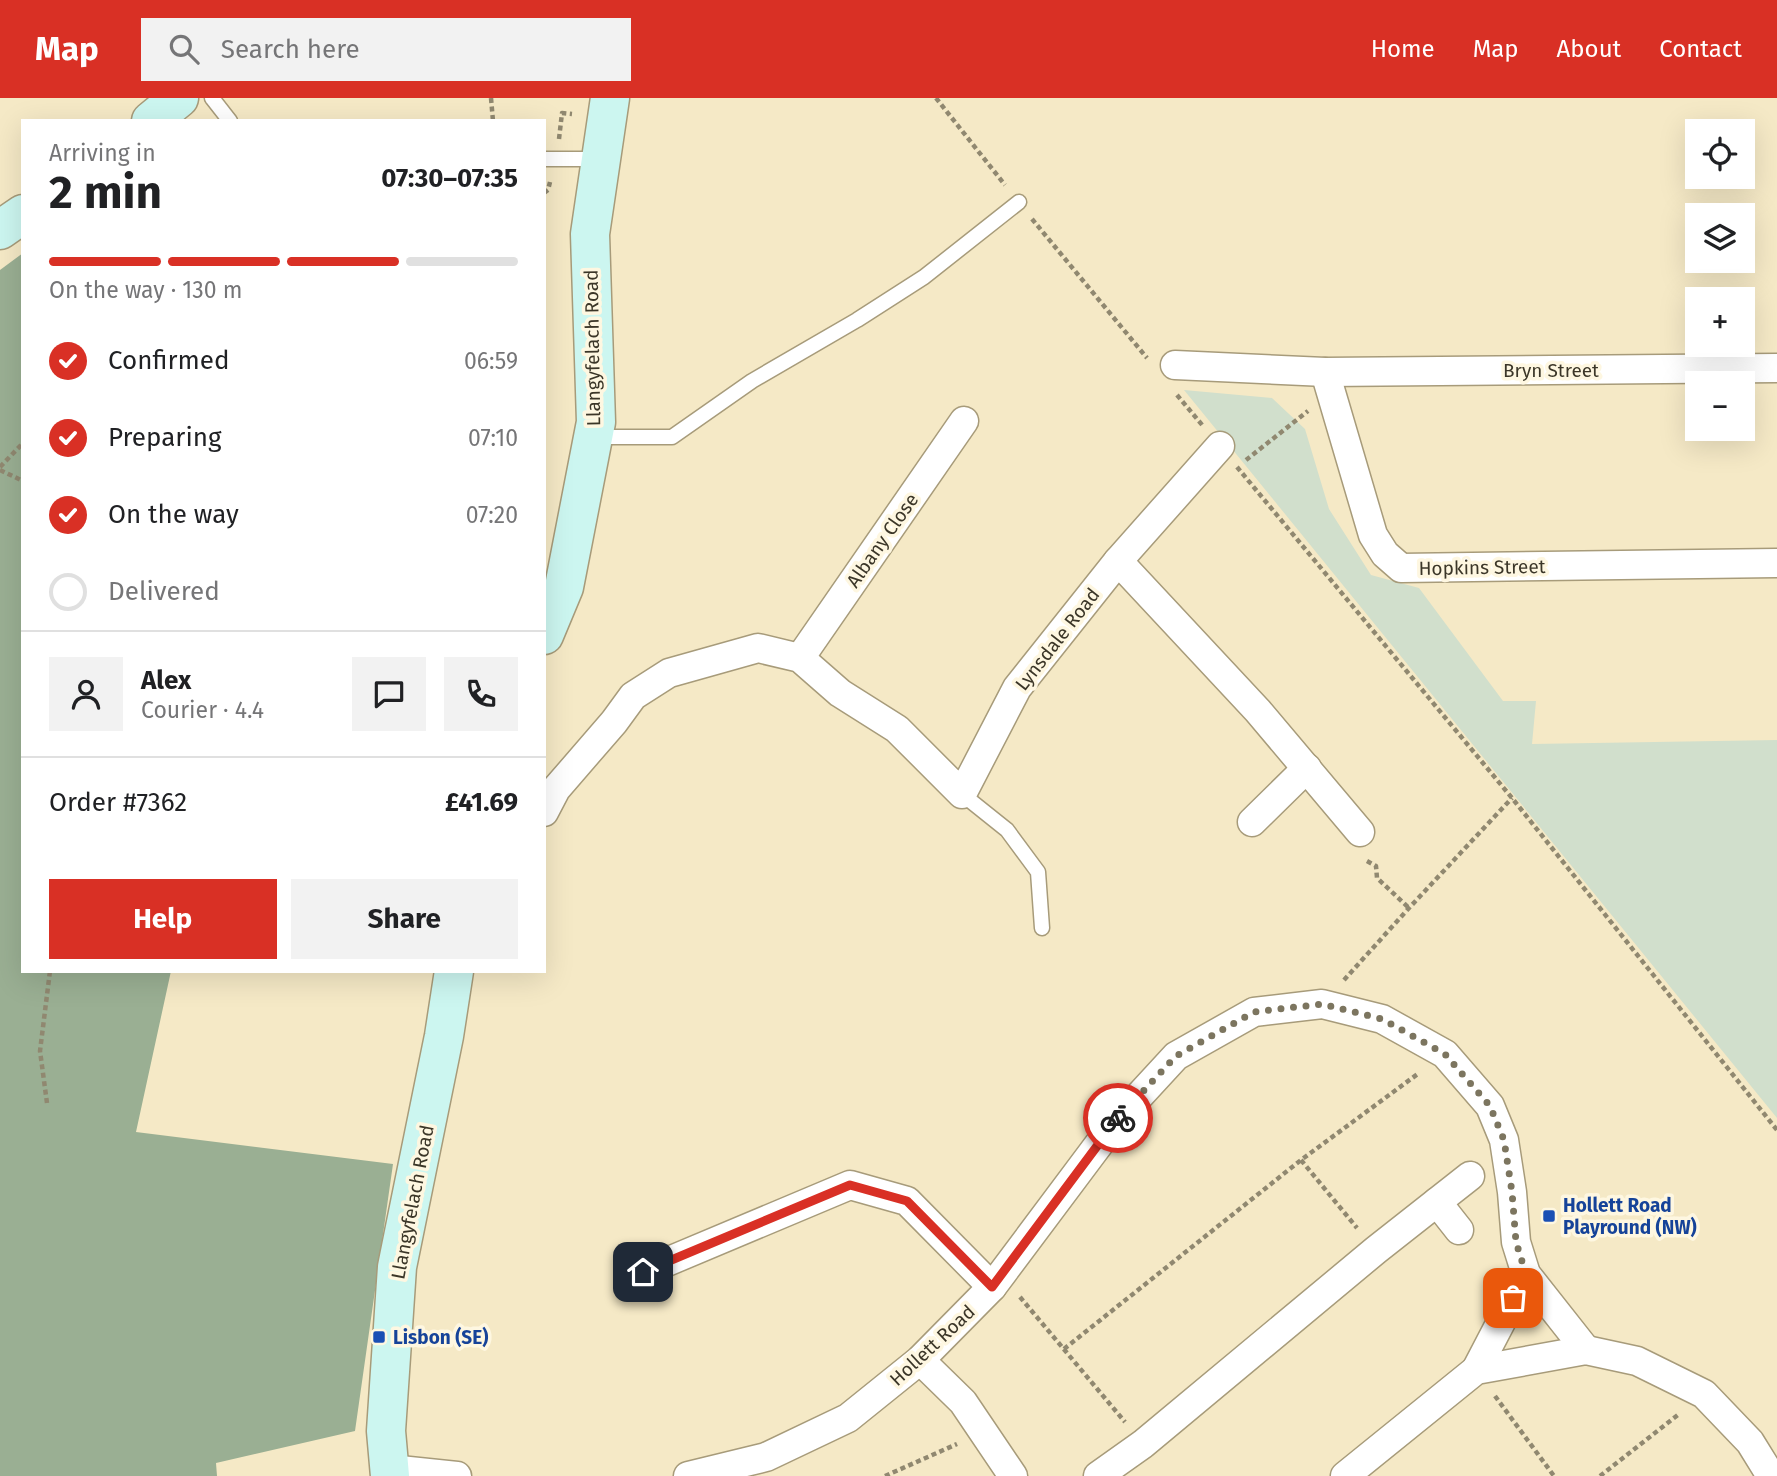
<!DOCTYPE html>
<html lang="en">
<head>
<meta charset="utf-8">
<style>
	body { margin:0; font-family:"Fira Sans",sans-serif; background:#f2f2f2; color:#202124; height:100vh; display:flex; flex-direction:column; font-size:26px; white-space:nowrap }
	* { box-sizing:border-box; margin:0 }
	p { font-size:23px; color:#757577 }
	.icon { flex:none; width:38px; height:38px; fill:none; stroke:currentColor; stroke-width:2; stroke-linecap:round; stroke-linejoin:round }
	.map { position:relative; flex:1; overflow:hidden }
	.sheet { position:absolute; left:21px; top:21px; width:525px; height:854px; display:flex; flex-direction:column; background:#fff; border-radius:0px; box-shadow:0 7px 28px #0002 }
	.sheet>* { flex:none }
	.tools { position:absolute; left:1685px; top:21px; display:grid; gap:14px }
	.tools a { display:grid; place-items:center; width:70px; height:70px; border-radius:0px; background:#fff; box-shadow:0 7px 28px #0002; font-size:35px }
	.pin { position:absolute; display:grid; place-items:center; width:60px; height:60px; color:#fff; margin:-30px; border-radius:14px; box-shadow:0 4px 10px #0006 }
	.courier { position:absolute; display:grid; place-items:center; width:70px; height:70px; margin:-35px; border:5px solid #d93025; border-radius:50%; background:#fff; color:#222; box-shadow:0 2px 9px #0007 }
	.summary em { font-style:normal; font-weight:700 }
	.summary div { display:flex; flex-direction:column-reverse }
	.summary { display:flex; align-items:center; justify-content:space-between; height:119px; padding:0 28px }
	h1 { font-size:46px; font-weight:700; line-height:52px }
	.bar { display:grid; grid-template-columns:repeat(4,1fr); gap:10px 7px; align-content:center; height:84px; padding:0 28px }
	.bar i { height:9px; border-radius:5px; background:#e0e0e0 }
	.bar .active { background:#d93025 }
	.bar p { grid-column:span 4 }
	.line { display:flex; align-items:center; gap:18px; padding:0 28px; border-top:2px solid #e0e0e0 }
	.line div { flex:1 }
	.round { display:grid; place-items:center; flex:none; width:74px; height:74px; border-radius:0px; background:#f2f2f2 }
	ol { padding:0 28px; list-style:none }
	li { display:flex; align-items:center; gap:21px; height:77px }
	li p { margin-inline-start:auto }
	li .icon { padding:7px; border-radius:50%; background:#d93025; color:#fff; stroke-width:4 }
	li:last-child { color:#757577 }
	li i { width:38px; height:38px; border:4px solid #e0e0e0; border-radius:50% }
	.button { display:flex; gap:14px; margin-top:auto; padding:14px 28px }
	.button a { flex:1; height:80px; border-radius:0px; background:#d93025; color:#fff; font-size:28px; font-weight:700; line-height:80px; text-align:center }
	.button a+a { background:#f2f2f2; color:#202124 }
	header { display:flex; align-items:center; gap:42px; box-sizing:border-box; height:98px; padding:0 35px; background:#d93025; color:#fff }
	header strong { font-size:33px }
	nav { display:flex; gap:38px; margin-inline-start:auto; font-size:24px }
	.search { width:490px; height:63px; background:#f2f2f2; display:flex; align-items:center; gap:18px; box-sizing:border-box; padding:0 24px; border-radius:0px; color:#757577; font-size:26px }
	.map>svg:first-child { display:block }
	.green { fill:#d1dfcc }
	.forest { fill:#9aaf93 }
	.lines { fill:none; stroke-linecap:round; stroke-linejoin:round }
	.lane-casing { stroke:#a79b7a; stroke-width:17 }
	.street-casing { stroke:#a79b7a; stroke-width:31 }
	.secondary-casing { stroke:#a79b7a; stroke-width:41 }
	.path { stroke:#908870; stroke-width:4.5; stroke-dasharray:5 3.5; stroke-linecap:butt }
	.lane { stroke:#fff; stroke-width:14 }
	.street { stroke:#fff; stroke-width:28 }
	.secondary { stroke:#ccf6f0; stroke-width:38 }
	.done { stroke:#7c755f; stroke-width:7; stroke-dasharray:0 12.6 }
	.route { stroke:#d93025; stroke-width:9 }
	.transit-dot { fill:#1a4fb4; stroke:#fef7e1; stroke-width:2.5 }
	.labels { text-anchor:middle; stroke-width:7; stroke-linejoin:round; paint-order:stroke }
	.street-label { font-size:19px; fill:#3b3628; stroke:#fef7e1 }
	.transit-label { font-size:19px; font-weight:bold; fill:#164399; stroke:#fef7e1; text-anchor:start }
</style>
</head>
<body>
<header>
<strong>Map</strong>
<div class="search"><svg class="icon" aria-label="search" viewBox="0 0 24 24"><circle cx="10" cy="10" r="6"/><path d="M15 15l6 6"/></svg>Search here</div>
<nav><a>Home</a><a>Map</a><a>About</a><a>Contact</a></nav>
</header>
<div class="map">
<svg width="1777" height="1378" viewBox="0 0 1777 1378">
	<rect width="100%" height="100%" fill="#f5e9c6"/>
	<polygon class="green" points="1184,292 1272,300 1305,331 1329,411 1371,477 1419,490 1503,603 1536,603 1532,646 1777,642 1777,1020"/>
	<polygon class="forest" points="23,155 23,873 171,873 136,1034 393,1066 355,1333 216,1365 217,1378 0,1378 0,172"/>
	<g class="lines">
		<g class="lane-casing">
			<g id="lane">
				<polyline points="212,0 230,23"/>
				<polyline points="544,61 599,61"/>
				<polyline points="595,339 672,339 752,283 857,222 924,179 1019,104"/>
				<polyline points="962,696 1007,732 1038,774 1042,830"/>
			</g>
		</g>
		<g class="street-casing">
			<g id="street">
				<polyline points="1175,267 1325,274 1777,270"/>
				<polyline points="1325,274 1373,437 1385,456 1401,470 1777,465"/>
				<polyline points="1118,463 1258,613 1360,734"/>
				<polyline points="800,560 964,323"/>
				<polyline points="544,714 556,691 614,624 633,598 669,575 758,550 800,560 840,595 897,631 962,696 1017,590 1118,463 1220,348"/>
				<polyline points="1252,724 1307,670"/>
				<polyline points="1437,1104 1459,1132"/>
				<polyline points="643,1174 850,1087 907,1103 992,1189"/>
				<polyline points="920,1262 963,1304 1013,1378"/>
				<polyline points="1476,1272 1526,1176"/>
				<polyline points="390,1371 457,1378"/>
				<polyline points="688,1378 766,1359 848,1320 920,1262 992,1189 1117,1022 1176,958 1254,914 1322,906 1382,921 1445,956 1490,1008 1504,1042 1512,1094 1516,1144 1526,1176 1586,1252"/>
				<polyline points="1098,1378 1143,1346 1376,1152 1470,1078"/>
				<polyline points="1345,1378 1476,1272 1586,1252 1637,1263 1704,1296 1750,1344 1771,1378"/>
			</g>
		</g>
		<g class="secondary-casing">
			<g id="secondary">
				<polyline points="151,23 179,0"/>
				<polyline points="0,132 23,116"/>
				<polyline points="544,537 564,489 596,324 590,136 610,0"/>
				<polyline points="390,1378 386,1333 397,1169 444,938 454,873"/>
			</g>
		</g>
		<g class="path">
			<polyline points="491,0 493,23"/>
			<polyline points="936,0 1005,87"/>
			<polyline points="559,41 562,15 572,16"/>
			<polyline points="544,95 548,92 550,84"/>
			<polyline points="1032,121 1147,260"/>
			<polyline points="1177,297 1203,328"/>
			<polyline points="1246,362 1308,313"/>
			<polyline points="0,369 23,345"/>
			<polyline points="1237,369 1512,700 1777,1032"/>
			<polyline points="0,372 23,383"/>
			<polyline points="1367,763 1376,768 1377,780 1409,810"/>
			<polyline points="1344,882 1409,810 1512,700"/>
			<polyline points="47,1005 40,953 50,873"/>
			<polyline points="1301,1062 1357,1130"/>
			<polyline points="1020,1199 1125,1324"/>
			<polyline points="1064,1251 1301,1062 1419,975"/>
			<polyline points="1495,1298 1554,1378"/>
			<polyline points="885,1378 957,1346"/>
			<polyline points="1600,1378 1679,1316"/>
		</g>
		<use href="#lane" class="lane"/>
		<use href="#street" class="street"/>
		<use href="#secondary" class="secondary"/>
	</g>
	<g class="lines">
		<polyline class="done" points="1118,1020 1176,958 1254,914 1322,906 1382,921 1445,956 1490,1008 1504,1042 1512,1094 1516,1144 1526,1176 1513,1200"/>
		<polyline class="route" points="643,1174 850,1087 907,1103 992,1189 1118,1020"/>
	</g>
	<g class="transit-dot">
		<rect x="1542" y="1111" width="14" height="14" rx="3.5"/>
		<rect x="372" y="1232" width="14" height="14" rx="3.5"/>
	</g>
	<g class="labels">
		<g class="street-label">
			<text transform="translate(592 250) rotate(-91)" y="7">Llangyfelach Road</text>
			<text x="1551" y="279">Bryn Street</text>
			<text transform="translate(882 442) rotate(-55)" y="7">Albany Close</text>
			<text transform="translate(1482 469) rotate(-1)" y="7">Hopkins Street</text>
			<text transform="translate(1057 541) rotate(-52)" y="7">Lynsdale Road</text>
			<text transform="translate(412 1104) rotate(-79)" y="7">Llangyfelach Road</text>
			<text transform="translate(932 1247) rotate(-43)" y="7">Hollett Road</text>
		</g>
		<g class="transit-label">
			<text x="1563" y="1114">Hollett Road<tspan x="1563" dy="22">Playround (NW)</tspan></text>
			<text x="393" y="1246">Lisbon (SE)</text>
		</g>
	</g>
</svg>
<div class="tools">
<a><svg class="icon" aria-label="locate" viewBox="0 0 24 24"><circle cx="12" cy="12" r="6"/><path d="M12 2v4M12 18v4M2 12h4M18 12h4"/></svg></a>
<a><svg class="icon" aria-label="layers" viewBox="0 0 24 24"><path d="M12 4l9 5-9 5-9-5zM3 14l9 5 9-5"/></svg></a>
<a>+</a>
<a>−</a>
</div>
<div class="pin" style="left:1513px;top:1200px;background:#ea580c"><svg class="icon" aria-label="bag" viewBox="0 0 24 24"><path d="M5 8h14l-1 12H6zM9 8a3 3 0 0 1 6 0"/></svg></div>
<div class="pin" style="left:643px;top:1174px;background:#1f2937"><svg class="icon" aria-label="home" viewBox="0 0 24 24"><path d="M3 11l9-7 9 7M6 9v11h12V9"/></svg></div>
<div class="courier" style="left:1118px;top:1020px"><svg class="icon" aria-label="bike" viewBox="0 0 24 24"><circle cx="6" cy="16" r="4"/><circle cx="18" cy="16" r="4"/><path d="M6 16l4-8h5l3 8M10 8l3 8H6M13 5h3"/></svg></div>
<section class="sheet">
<div class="summary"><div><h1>2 min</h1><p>Arriving in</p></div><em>07:30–07:35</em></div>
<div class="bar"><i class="active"></i><i class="active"></i><i class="active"></i><i></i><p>On the way · 130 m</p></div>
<ol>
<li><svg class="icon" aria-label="check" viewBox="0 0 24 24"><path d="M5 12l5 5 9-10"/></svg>Confirmed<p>06:59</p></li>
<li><svg class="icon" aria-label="check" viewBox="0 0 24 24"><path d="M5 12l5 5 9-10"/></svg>Preparing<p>07:10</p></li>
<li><svg class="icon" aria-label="check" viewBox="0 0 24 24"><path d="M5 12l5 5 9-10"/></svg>On the way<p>07:20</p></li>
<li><i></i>Delivered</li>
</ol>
<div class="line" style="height:126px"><a class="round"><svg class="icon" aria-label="person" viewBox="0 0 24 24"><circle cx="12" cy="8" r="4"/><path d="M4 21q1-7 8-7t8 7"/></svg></a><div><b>Alex</b><p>Courier · 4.4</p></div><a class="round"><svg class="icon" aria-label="chat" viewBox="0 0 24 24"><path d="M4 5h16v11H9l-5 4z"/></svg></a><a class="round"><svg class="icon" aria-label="phone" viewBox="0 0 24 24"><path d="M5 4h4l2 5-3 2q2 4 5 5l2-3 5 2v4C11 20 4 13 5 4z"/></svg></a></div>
<div class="line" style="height:91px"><div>Order #7362</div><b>£41.69</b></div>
<div class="button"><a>Help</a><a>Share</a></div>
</section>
</div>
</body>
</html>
